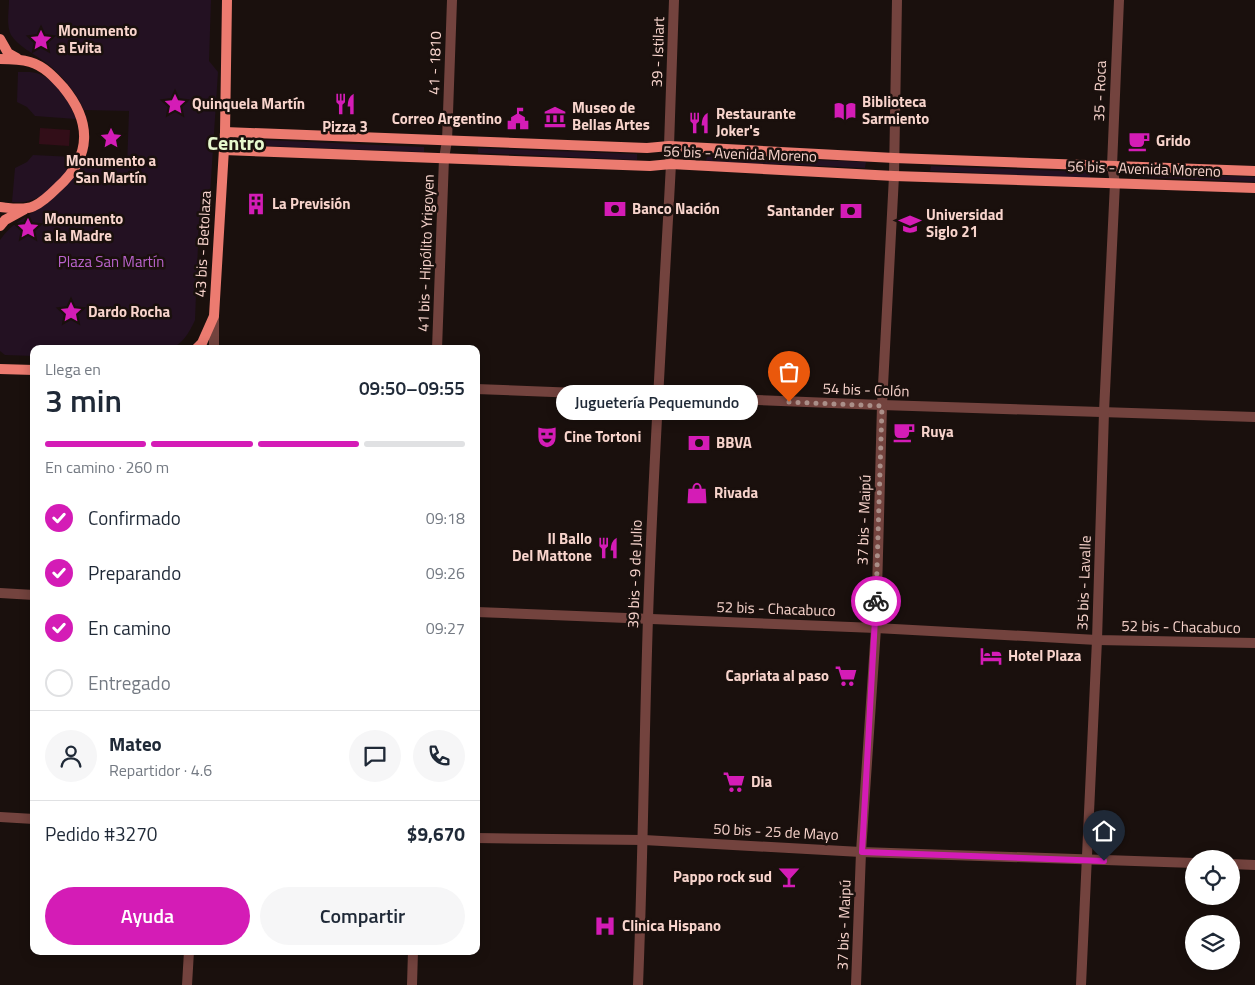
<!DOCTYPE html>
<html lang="es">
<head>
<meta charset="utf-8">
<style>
	body { margin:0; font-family:"Titillium Web",sans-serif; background:#f6f6f7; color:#1f2937; height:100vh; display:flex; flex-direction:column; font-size:19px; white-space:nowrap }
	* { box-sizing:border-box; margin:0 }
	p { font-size:16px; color:#747a83 }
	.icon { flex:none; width:28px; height:28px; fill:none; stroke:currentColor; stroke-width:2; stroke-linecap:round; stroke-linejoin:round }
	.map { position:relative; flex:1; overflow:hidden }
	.panel { position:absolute; left:30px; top:345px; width:450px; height:610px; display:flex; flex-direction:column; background:#fff; border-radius:10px; box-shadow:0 2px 12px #0003 }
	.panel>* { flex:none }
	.tools { position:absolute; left:1185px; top:850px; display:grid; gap:10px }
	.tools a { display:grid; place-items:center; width:55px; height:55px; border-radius:50%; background:#fff; box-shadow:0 2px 12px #0003; font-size:25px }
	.pin { position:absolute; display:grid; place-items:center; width:42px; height:42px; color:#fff; margin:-51px -21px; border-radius:50% 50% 50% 0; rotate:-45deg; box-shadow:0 0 5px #0007 }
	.pin .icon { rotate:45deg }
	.courier { position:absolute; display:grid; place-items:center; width:50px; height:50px; margin:-25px; border:4px solid #d41cb6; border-radius:50%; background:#fff; color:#222; box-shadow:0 1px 6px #0007 }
	.bubble { position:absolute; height:35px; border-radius:18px; background:#fff; box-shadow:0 2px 12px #0003; font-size:16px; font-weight:600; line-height:35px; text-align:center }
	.head em { font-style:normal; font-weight:600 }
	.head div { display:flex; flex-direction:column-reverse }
	.head { display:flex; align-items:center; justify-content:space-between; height:85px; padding:0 15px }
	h1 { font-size:32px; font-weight:600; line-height:38px }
	.bar { display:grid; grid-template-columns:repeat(4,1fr); gap:8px 5px; align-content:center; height:60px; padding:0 15px }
	.bar i { height:6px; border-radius:4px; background:#e0e1e3 }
	.bar .current { background:#d41cb6 }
	.bar p { grid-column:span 4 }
	.line { display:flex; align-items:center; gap:12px; padding:0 15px; border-top:1px solid #e0e1e3 }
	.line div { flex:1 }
	.round { display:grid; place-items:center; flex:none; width:52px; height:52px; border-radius:26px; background:#f6f6f7 }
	ol { padding:0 15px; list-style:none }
	li { display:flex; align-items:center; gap:15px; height:55px }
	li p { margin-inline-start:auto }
	li .icon { padding:5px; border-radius:50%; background:#d41cb6; color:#fff; stroke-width:4 }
	li:last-child { color:#747a83 }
	li i { width:28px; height:28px; border:2px solid #e0e1e3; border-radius:50% }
	.primary-button { display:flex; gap:10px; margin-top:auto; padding:10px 15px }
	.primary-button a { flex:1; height:58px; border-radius:30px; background:#d41cb6; color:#fff; font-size:20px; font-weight:600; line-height:58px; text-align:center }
	.primary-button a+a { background:#f6f6f7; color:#1f2937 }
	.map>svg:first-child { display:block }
	.green { fill:#231122 }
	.water { fill:#320e18 }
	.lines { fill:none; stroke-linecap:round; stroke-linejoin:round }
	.minor { stroke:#73433e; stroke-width:10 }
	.secondary { stroke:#ec7b70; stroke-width:10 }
	.done { stroke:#aa8f89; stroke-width:5; stroke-dasharray:0 9 }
	.route { stroke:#d41cb6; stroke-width:6 }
	.labels { text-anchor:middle; stroke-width:5; stroke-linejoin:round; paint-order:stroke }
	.poi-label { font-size:15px; font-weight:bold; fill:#f8d4cc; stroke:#1a100d; text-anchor:start }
	.street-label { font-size:15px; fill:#f8d4cc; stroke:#1a100d }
	.park-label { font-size:15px; fill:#ba63cd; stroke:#1a100d }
	.district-label { font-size:20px; font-weight:bold; fill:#e6f8ce; stroke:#1a100d }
</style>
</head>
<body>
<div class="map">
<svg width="1255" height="985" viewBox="0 0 1255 985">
	<rect width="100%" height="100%" fill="#1a100d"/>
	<g class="green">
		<path d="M 9,0 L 211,0 L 209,61 L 218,72 L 209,210 L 199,220 L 195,320 C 189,333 184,342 171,349 L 34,349 L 34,356 L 5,355 L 0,351 L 0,240 C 11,224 27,216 43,206 C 58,195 71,182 81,166 L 127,167 L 129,111 L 84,110 C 76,92 61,74 45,62 C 34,54 18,46 11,35 C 6,25 9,11 9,0 Z"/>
		<path d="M 18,72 C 25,72 34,71 42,75 C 58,83 70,103 76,119 L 35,116 L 27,107 L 17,102 Z"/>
		<polygon points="265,140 424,147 424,152 265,146"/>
		<polygon points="478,148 637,154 637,160 478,153"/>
		<path d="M 33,155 L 74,157 C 67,175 48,197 28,201 C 23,203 17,202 12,202 L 15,168 L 27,162 Z"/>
		<polygon points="707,156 866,162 865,168 706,161"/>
		<polygon points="931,166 1090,172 1090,178 930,171"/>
		<polygon points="1143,172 1255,177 1255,182 1142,177"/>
	</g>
	<polygon class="water" points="40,128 70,130 69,146 39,144"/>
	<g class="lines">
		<g class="minor">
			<polyline points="214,349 214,316"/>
			<polyline points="437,349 444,158 447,141 452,0"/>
			<polyline points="476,389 882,405 1255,417"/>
			<polyline points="0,593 34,595"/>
			<polyline points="476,612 876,628 1097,640 1255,643"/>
			<polyline points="0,817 34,819"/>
			<polyline points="476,838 644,840 861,852 1194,863"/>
			<polyline points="1231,864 1255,865"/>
			<polyline points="187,985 189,951"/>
			<polyline points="412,985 413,951"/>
			<path d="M 638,985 C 643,863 644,740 648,618 C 653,466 663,315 671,164 L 669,146 L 674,0"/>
			<polyline points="856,985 861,852 876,628 882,405 894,176 897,0"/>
			<polyline points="1081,985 1097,640 1104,412 1115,183 1112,166 1119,0"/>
		</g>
		<g class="secondary">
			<polyline points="0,39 8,53 17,58"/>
			<path d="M 0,59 C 10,59 20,59 30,62 C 44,66 54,77 63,87 C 92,122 92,156 58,187 C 51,194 43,202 34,206 C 24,211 10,208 0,207"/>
			<polyline points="225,132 647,148 669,146 894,158 1255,171"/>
			<polyline points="224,150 650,166 671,164 894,176 1255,188"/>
			<polyline points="0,226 5,220 25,209"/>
			<polyline points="196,349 202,343 214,316 225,132 227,0"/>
			<polyline points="0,369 34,370"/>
		</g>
	</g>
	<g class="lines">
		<polyline class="done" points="789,402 882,406 876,601"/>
		<polyline class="route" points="876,601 862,852 1104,861"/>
	</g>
	<defs>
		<g id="sight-bare" transform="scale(1.725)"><path d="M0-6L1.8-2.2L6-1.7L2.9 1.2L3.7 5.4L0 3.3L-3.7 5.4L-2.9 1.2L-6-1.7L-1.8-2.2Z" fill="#d41cb6" stroke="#1a100d" stroke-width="2.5" paint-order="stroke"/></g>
		<g id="restaurant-bare" transform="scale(1.725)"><path d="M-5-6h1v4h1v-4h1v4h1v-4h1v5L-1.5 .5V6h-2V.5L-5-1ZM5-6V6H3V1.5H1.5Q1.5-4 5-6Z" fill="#d41cb6" stroke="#1a100d" stroke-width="2.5" paint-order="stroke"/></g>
		<g id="library-bare" transform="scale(1.725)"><path d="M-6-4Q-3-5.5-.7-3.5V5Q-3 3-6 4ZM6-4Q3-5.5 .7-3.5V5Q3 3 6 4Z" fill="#d41cb6" stroke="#1a100d" stroke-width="2.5" paint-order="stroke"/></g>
		<g id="museum-bare" transform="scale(1.725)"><path d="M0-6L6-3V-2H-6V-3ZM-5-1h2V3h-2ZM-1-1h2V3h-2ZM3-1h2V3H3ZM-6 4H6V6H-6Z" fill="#d41cb6" stroke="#1a100d" stroke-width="2.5" paint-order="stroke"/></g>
		<g id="civic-bare" transform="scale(1.725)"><path d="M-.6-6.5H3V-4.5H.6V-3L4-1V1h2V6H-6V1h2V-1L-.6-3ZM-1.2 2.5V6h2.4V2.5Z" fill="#d41cb6" stroke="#1a100d" stroke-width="2.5" paint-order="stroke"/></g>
		<g id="cafe-bare" transform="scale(1.725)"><path d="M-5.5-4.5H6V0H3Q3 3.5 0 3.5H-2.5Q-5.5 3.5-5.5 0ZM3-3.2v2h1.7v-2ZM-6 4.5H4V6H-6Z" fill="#d41cb6" stroke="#1a100d" stroke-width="2.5" paint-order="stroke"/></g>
		<g id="building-bare" transform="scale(1.725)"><path d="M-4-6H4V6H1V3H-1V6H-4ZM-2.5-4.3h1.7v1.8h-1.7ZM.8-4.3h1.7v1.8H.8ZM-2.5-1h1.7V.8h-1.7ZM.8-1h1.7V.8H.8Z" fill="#d41cb6" stroke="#1a100d" stroke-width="2.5" paint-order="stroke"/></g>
		<g id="bank-bare" transform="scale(1.725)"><path d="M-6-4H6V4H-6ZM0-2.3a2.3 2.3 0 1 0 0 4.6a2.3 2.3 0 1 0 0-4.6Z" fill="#d41cb6" stroke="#1a100d" stroke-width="2.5" paint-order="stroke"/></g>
		<g id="university-bare" transform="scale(1.725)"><path d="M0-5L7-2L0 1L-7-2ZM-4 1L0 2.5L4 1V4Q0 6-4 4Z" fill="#d41cb6" stroke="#1a100d" stroke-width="2.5" paint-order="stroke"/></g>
		<g id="theatre-bare" transform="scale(1.725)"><path d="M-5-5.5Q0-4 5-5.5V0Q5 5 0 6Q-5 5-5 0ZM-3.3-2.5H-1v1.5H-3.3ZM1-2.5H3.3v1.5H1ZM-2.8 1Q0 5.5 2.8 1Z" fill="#d41cb6" stroke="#1a100d" stroke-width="2.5" paint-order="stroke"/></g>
		<g id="shop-bare" transform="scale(1.725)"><path d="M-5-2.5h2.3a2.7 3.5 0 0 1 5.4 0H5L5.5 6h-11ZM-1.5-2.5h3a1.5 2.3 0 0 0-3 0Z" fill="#d41cb6" stroke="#1a100d" stroke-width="2.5" paint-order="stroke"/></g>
		<g id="hotel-bare" transform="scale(1.725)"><path d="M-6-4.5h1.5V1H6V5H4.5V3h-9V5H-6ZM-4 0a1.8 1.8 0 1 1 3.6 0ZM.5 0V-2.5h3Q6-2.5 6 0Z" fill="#d41cb6" stroke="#1a100d" stroke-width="2.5" paint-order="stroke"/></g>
		<g id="supermarket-bare" transform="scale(1.725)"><path d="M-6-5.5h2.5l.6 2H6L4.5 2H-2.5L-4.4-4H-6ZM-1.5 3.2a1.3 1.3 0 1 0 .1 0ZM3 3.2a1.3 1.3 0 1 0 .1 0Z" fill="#d41cb6" stroke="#1a100d" stroke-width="2.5" paint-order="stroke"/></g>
		<g id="bar-bare" transform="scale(1.725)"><path d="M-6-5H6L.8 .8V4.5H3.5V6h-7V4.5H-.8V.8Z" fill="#d41cb6" stroke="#1a100d" stroke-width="2.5" paint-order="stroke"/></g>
		<g id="hospital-bare" transform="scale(1.725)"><path d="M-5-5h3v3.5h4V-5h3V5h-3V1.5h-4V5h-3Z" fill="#d41cb6" stroke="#1a100d" stroke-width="2.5" paint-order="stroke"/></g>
	</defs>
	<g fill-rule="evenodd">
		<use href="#sight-bare" x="41" y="40"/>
		<use href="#sight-bare" x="175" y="104"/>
		<use href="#restaurant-bare" x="345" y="104"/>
		<use href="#library-bare" x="845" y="111"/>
		<use href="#museum-bare" x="555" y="117"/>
		<use href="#civic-bare" x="518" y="119"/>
		<use href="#restaurant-bare" x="699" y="123"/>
		<use href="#sight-bare" x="111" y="138"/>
		<use href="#cafe-bare" x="1139" y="141"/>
		<use href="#building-bare" x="256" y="204"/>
		<use href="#bank-bare" x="615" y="209"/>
		<use href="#bank-bare" x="851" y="211"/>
		<use href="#university-bare" x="910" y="224"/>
		<use href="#sight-bare" x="28" y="228"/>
		<use href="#sight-bare" x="71" y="312"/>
		<use href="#cafe-bare" x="904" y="432"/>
		<use href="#theatre-bare" x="547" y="437"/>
		<use href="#bank-bare" x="699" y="443"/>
		<use href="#shop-bare" x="697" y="493"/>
		<use href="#restaurant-bare" x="608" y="548"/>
		<use href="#hotel-bare" x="991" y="656"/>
		<use href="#supermarket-bare" x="846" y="676"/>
		<use href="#supermarket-bare" x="734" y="782"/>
		<use href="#bar-bare" x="789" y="877"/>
		<use href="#hospital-bare" x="605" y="926"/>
	</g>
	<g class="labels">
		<g class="poi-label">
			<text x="58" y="36">Monumento<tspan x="58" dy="17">a Evita</tspan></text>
			<text x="862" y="107">Biblioteca<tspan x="862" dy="17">Sarmiento</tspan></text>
			<text x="192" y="109">Quinquela Martín</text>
			<text x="572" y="113">Museo de<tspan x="572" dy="17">Bellas Artes</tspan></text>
			<text x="716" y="119">Restaurante<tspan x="716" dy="17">Joker's</tspan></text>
			<text x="502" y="124" text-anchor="end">Correo Argentino</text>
			<text x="345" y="132" text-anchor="middle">Pizza 3</text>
			<text x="1156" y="146">Grido</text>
			<text x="111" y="166" text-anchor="middle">Monumento a<tspan x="111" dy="17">San Martín</tspan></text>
			<text x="272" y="209">La Previsión</text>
			<text x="632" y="214">Banco Nación</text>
			<text x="834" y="216" text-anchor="end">Santander</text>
			<text x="926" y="220">Universidad<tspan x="926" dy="17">Siglo 21</tspan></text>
			<text x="44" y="224">Monumento<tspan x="44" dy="17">a la Madre</tspan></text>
			<text x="88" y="317">Dardo Rocha</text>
			<text x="921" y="437">Ruya</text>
			<text x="564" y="442">Cine Tortoni</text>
			<text x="716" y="448">BBVA</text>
			<text x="714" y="498">Rivada</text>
			<text x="592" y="544" text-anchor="end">Il Ballo<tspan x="592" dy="17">Del Mattone</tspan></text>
			<text x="1008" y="661">Hotel Plaza</text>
			<text x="829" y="681" text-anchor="end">Capriata al paso</text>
			<text x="751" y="787">Dia</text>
			<text x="772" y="882" text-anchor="end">Pappo rock sud</text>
			<text x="622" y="931">Clinica Hispano</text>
		</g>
		<g class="street-label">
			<text transform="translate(658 52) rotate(-88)" y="5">39 - Istilart</text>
			<text transform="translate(435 63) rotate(-88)" y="5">41 - 1810</text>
			<text transform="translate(1100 91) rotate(-88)" y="5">35 - Roca</text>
			<text transform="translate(740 154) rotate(2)" y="5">56 bis - Avenida Moreno</text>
			<text transform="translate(1144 169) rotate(2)" y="5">56 bis - Avenida Moreno</text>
			<text transform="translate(203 244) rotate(-87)" y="5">43 bis - Betolaza</text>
			<text transform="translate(426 253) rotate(-88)" y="5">41 bis - Hipólito Yrigoyen</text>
			<text transform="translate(866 390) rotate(2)" y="5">54 bis - Colón</text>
			<text transform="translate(864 520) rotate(-88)" y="5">37 bis - Maipú</text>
			<text transform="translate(635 574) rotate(-88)" y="5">39 bis - 9 de Julio</text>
			<text transform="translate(1084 583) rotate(-88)" y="5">35 bis - Lavalle</text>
			<text transform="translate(776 609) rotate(2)" y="5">52 bis - Chacabuco</text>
			<text transform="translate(1181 627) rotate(1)" y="5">52 bis - Chacabuco</text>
			<text transform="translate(776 832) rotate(3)" y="5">50 bis - 25 de Mayo</text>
			<text transform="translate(844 925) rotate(-88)" y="5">37 bis - Maipú</text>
		</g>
		<g class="park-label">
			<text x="111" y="267">Plaza San Martín</text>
		</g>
		<g class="district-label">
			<text x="236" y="150">Centro</text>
		</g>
	</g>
</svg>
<div class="tools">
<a><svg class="icon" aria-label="locate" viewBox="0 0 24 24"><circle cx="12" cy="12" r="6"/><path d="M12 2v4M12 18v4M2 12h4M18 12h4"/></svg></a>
<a><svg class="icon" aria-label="layers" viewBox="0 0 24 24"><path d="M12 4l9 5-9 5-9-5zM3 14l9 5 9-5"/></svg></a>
</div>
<div class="pin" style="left:789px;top:402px;background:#ea580c"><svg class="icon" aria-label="bag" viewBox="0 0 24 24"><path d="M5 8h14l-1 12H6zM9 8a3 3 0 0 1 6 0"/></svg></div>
<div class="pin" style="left:1104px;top:861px;background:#1f2937"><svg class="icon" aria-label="home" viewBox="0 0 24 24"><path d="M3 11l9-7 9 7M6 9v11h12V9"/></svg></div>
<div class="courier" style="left:876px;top:601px"><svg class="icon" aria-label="bike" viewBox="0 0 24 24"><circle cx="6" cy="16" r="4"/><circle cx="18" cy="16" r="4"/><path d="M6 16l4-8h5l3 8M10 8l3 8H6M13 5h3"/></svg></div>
<div class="bubble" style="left:556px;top:385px;width:202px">Juguetería Pequemundo</div>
<section class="panel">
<div class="head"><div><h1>3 min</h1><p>Llega en</p></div><em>09:50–09:55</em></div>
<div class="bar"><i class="current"></i><i class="current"></i><i class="current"></i><i></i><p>En camino · 260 m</p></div>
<ol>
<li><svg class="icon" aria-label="check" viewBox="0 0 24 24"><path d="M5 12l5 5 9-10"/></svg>Confirmado<p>09:18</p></li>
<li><svg class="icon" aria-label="check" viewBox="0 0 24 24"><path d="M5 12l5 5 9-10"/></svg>Preparando<p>09:26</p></li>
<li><svg class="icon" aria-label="check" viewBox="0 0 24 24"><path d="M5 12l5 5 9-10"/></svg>En camino<p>09:27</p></li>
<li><i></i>Entregado</li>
</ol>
<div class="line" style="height:90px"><a class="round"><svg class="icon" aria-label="person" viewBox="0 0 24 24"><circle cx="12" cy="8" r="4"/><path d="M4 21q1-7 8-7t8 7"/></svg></a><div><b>Mateo</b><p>Repartidor · 4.6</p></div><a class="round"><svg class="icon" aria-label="chat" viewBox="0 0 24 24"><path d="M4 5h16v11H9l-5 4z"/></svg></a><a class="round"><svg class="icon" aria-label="phone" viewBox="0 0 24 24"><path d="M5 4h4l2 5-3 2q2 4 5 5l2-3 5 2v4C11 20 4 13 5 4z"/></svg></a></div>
<div class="line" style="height:65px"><div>Pedido #3270</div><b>$9,670</b></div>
<div class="primary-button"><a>Ayuda</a><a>Compartir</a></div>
</section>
</div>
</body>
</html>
